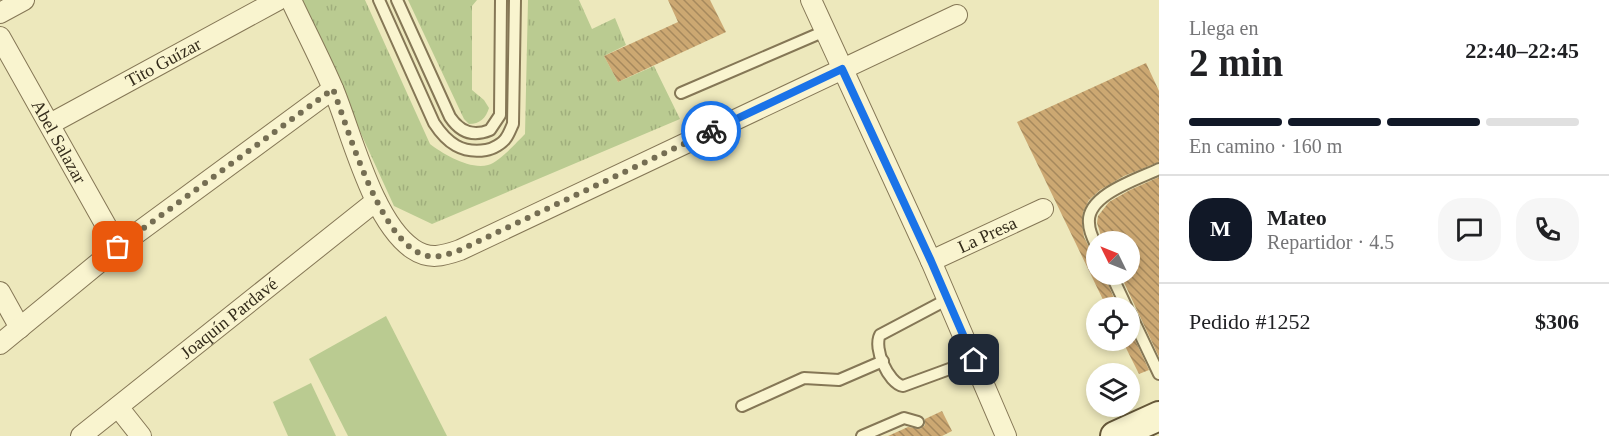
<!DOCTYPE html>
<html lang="es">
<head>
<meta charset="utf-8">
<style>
	body { margin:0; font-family:"Times New Roman",serif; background:#f6f6f6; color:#202124; height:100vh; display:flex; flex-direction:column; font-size:22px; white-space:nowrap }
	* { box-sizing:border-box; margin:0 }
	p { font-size:20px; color:#757577 }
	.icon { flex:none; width:33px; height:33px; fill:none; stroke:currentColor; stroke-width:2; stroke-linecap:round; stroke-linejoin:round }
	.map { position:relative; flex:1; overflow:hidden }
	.sheet { display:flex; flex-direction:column; background:#fff; width:450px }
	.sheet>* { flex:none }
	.needle { width:39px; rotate:313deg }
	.buttons { position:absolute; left:1086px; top:231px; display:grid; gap:12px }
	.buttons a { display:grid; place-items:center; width:54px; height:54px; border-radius:50%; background:#fff; box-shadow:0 3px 9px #0003; font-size:30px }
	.pin { position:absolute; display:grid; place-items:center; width:51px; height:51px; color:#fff; margin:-26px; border-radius:12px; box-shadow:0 3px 9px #0006 }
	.courier { position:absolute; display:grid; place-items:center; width:60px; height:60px; margin:-30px; border:4px solid #1a73e8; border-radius:50%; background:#fff; color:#222; box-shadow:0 2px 8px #0007 }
	.head em { font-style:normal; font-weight:600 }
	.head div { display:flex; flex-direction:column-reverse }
	.head { display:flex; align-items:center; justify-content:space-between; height:102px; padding:0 30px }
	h1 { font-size:39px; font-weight:600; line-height:45px }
	.bar { display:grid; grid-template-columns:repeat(4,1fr); gap:9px 6px; align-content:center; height:72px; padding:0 30px }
	.bar i { height:8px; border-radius:4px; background:#e0e0e0 }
	.bar .current { background:#111827 }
	.bar p { grid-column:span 4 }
	.line { display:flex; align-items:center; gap:15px; padding:0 30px; border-top:2px solid #e0e0e0 }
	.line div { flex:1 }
	.round { display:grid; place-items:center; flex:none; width:63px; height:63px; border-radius:24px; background:#f6f6f6 }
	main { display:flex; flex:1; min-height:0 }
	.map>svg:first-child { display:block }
	.grass { fill:url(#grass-tufts) }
	.park { fill:#bacb91 }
	.building { fill:url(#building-back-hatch) }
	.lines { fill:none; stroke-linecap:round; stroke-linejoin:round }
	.service-casing { stroke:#857756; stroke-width:14 }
	.minor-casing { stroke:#857756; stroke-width:22 }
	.secondary-casing { stroke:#665839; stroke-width:32 }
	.service { stroke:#f9f4cf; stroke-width:10 }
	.minor { stroke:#f9f4cf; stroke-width:20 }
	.secondary { stroke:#f9f4cf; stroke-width:28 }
	.done { stroke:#756e53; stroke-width:6; stroke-dasharray:0 10.8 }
	.route { stroke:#1a73e8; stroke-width:8 }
	.labels { text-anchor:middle; stroke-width:4.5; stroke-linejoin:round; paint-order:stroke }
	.street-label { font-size:18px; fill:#342c1b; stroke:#f5f1cc }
</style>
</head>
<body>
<main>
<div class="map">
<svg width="1159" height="436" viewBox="0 0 1159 436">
	<defs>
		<pattern id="grass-tufts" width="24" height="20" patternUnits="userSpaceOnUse" patternTransform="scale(1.5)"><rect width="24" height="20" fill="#bacb91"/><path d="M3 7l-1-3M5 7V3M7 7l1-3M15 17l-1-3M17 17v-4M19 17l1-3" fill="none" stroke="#a0ae7c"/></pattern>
		<pattern id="building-back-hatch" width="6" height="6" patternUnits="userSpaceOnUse" patternTransform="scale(1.5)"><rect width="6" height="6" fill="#cca872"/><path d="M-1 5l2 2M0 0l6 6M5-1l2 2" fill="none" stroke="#a6895d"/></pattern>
	</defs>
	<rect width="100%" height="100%" fill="#ede8bc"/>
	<g class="grass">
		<path d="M 300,0 L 365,0 L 430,144 C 443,154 470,170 488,165 C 499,162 516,143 525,134 L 528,0 L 579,0 L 592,29 L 615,18 L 626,45 L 604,56 L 618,82 L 654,66 L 680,119 L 432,224 L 394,206 Z"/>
		<path d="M 408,0 L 477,0 L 472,6 L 472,90 L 484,100 L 489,108 C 486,118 480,124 469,124 L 464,119 Z"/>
	</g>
	<g class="park">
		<polygon points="386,316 447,436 348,436 309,359"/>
		<polygon points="311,383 336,436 288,436 273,402"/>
	</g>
	<g class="building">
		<polygon points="668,0 710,0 726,32 618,82 604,56 678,22"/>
		<polygon points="1146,63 1159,91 1159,162 1124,176 1100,190 1089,200 1083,212 1082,223 1084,237 1090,249 1096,252 1096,274 1104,274 1118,308 1107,308 1017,122"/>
		<polygon points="1159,177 1159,357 1120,274 1130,274 1130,242 1103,242 1097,223 1098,216 1109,202 1130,190"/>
		<polygon points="1130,329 1149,370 1139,374 1122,340 1130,340"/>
		<polygon points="942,411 952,431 942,436 888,436 908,427 920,429 925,425 925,419"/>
	</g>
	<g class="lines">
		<g class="service-casing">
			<g id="service">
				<path d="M 379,0 L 434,123 C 447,143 462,154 486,150 C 493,149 503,143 506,138 C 509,134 511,128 513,124 L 515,0"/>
				<path d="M 397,0 L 450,117 C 460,132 473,137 490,130 L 500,115 L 501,0"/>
				<polyline points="681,93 825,31"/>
				<path d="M 1096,245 C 1093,239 1089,231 1089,223 C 1086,195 1138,179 1159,169"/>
				<polyline points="1111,274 1127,308"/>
				<path d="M 948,299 L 880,335 C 873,348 888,383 903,386 L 974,360"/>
				<polyline points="1130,313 1159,374"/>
				<polyline points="742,406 804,378 839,380 883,361"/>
				<polyline points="862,436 904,418 918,422"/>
			</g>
		</g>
		<g class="minor-casing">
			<g id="minor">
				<path d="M 291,0 C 305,30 321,60 334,91 C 352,135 373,222 413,249 C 429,260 443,256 460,250 L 957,15"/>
				<polyline points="811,0 931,261 1006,436"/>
				<polyline points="0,13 24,0"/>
				<path id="s1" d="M 0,37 L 118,247"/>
				<path id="s2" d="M 50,124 L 278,0"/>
				<path id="s3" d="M 931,261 L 1043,209"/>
				<polyline points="0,292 20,328"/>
				<polyline points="0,344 118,247 333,89"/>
				<polyline points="118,407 141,436"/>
				<path id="s4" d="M 81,436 L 376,201"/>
			</g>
		</g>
		<g class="secondary-casing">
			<polyline id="secondary" points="1115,436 1159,416"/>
		</g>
		<use href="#service" class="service"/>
		<use href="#minor" class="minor"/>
		<use href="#secondary" class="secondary"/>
	</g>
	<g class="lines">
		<path class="done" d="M 118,247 L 333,89 C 349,131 380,241 424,255 C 436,259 449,254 460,250 L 711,131"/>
		<polyline class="route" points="711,131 842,69 931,261 974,360"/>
	</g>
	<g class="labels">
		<g class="street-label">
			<text dy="6" stroke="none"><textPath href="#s2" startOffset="129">Tito Guízar</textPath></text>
			<text dy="6" stroke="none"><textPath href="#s1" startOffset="120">Abel Salazar</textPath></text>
			<text dy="6" stroke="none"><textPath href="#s3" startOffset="62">La Presa</textPath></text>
			<text dy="6" stroke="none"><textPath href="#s4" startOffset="189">Joaquín Pardavé</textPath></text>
		</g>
	</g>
</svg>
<div class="buttons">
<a><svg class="needle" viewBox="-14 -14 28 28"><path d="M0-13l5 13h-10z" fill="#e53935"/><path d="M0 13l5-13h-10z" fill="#757577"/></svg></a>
<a><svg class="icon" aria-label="locate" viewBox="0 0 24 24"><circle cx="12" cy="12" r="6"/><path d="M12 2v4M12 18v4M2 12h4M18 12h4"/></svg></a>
<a><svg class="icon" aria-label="layers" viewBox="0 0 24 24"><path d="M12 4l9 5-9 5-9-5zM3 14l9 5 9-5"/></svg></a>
</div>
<div class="pin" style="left:118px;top:247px;background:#ea580c"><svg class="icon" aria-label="bag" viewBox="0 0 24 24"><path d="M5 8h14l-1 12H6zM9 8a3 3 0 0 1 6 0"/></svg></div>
<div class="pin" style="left:974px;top:360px;background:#1f2937"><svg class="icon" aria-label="home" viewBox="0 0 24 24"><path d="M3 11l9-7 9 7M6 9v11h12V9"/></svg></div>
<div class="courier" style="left:711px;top:131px"><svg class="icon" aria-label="bike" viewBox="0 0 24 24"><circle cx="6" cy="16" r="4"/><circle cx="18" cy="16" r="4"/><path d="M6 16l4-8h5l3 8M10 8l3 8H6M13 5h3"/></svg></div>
</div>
<section class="sheet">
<div class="head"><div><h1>2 min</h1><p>Llega en</p></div><em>22:40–22:45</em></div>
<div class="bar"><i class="current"></i><i class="current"></i><i class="current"></i><i></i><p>En camino · 160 m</p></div>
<div class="line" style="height:108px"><b class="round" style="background:#111827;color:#fff">M</b><div><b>Mateo</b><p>Repartidor · 4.5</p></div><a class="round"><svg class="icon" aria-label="chat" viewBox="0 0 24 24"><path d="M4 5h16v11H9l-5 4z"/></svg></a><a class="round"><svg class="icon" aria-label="phone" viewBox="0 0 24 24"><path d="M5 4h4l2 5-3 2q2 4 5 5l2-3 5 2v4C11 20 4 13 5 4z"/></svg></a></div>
<div class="line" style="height:78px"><div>Pedido #1252</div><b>$306</b></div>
</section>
</main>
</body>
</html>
